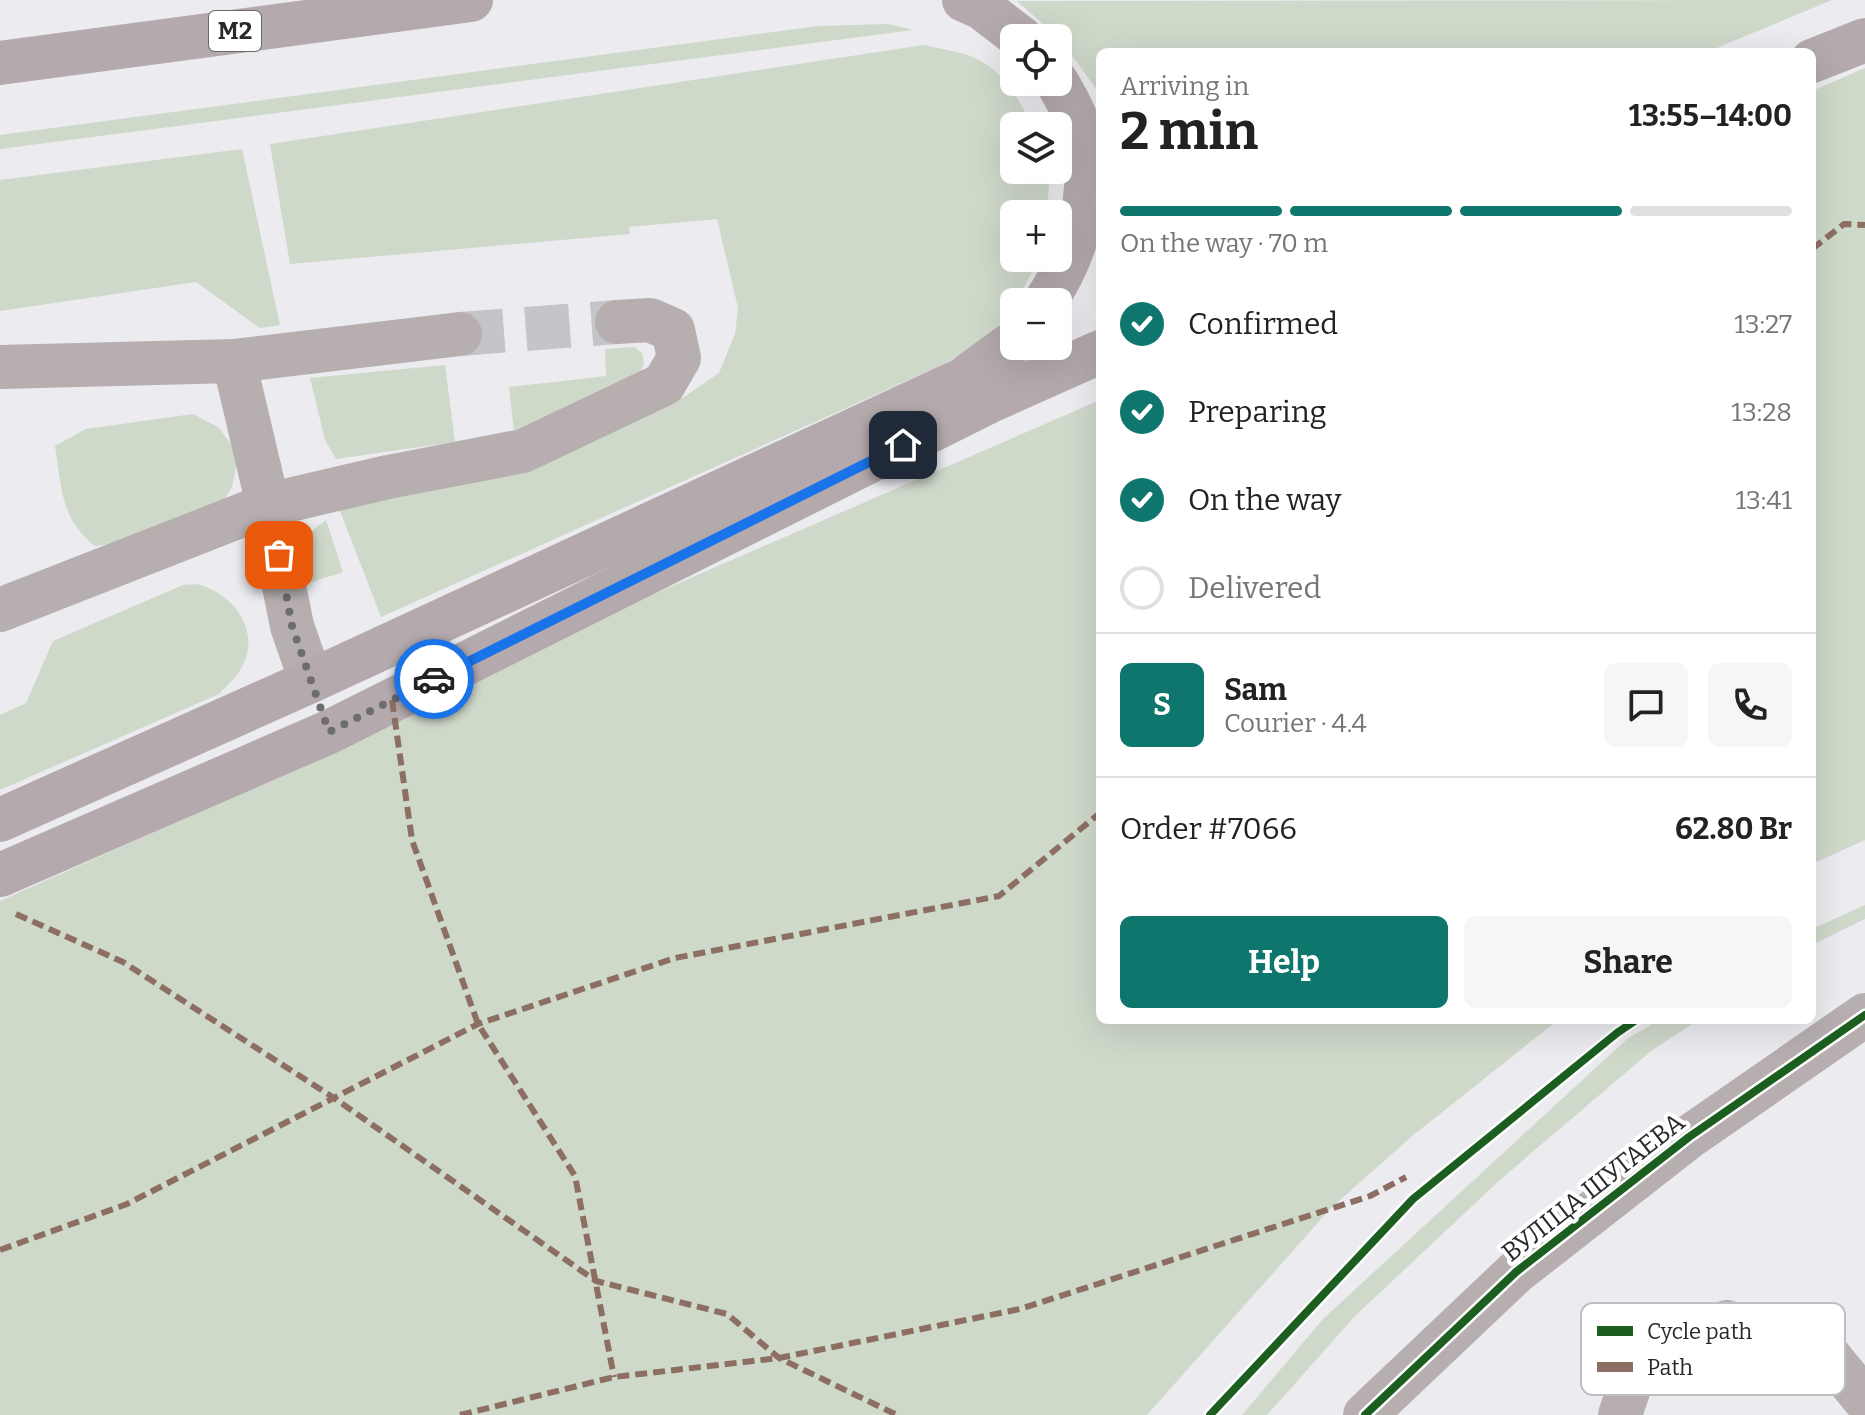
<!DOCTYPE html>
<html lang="en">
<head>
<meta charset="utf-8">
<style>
	body { margin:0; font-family:Bitter,serif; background:#f6f6f6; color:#222; height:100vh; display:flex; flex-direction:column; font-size:30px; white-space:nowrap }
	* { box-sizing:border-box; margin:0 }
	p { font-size:26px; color:#767676 }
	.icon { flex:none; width:44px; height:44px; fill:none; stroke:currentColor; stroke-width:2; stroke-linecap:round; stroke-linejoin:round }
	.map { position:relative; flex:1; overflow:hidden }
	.panel { position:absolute; left:1096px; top:48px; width:720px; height:976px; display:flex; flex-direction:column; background:#fff; border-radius:12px; box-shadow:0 8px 32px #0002 }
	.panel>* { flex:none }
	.controls { position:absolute; left:1000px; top:24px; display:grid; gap:16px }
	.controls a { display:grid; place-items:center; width:72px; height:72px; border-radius:12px; background:#fff; box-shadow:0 8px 32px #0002; font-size:40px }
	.pin { position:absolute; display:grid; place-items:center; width:68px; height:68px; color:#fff; margin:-34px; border-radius:16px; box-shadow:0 4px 12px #0006 }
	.courier { position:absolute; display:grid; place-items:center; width:80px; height:80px; margin:-40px; border:6px solid #1a73e8; border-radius:50%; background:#fff; color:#222; box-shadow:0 2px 10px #0007 }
	.overview em { font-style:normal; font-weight:700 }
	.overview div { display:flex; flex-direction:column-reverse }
	.overview { display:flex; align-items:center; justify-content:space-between; height:136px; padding:0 24px }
	h1 { font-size:52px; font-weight:700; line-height:60px }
	.bar { display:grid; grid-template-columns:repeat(4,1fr); gap:12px 8px; align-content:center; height:96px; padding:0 24px }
	.bar i { height:10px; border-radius:6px; background:#e0e0e0 }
	.bar .active { background:#0f766e }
	.bar p { grid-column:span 4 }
	.line { display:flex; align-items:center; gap:20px; padding:0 24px; border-top:2px solid #e0e0e0 }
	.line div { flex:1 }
	.round { display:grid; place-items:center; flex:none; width:84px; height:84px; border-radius:12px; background:#f6f6f6 }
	ol { padding:0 24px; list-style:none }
	li { display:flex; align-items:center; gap:24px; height:88px }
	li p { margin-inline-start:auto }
	li .icon { padding:8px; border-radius:50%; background:#0f766e; color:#fff; stroke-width:4 }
	li:last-child { color:#767676 }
	li i { width:44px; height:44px; border:4px solid #e0e0e0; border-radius:50% }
	.primary-button { display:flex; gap:16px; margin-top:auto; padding:16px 24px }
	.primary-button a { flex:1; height:92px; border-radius:12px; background:#0f766e; color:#fff; font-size:32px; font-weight:700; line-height:92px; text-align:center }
	.primary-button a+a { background:#f6f6f6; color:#222 }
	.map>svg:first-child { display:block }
	.green { fill:#cfd9ca }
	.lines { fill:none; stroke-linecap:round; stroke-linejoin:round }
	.minor-tunnel { stroke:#c4c4c9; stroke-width:44; stroke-dasharray:44 22; stroke-linecap:butt }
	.minor { stroke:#b6aeaf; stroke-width:44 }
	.highway { stroke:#b4aaad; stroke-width:44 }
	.quiet { stroke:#8d6e63; stroke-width:6; stroke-dasharray:12 6; stroke-linecap:butt }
	.cycleway-casing { stroke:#fff; stroke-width:13 }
	.cycleway { stroke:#1b5e20; stroke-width:8 }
	.done { stroke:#6d6d71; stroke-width:8; stroke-dasharray:0 14.4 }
	.route { stroke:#1a73e8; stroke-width:10 }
	.labels { text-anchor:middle; stroke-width:8; stroke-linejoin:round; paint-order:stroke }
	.shield { fill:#fff; stroke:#69696b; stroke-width:2 }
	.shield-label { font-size:24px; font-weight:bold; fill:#29292c }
	.street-label { font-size:26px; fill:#29292c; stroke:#fff }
	.key { fill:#fff; stroke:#bfbfc0; stroke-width:2 }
	.key-label { font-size:22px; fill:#29292c }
</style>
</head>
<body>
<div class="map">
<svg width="1865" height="1415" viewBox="0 0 1865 1415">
	<rect width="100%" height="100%" fill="#ebebf0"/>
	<g class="green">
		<polygon points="1832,0 1707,52 1100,52 1100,94 1060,39 1017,1"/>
		<polygon points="888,24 913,30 0,149 0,135 818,26"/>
		<path d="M 924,45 C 940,49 959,51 975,58 C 1003,70 1019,99 1032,126 L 1014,126 L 1014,170 L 1046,170 L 1049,182 L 1047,214 L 1014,214 L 1014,258 L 1039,258 L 1017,301 L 990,336 L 944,364 L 381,617 L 340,511 L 359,496 L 531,471 L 684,397 L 719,373 L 735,334 L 738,308 L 717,219 L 629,227 L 630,234 L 290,264 L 270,144 Z"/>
		<polygon points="1865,68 1865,840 1812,864 1812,91"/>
		<polygon points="242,149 280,325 260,328 196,282 0,311 0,180"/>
		<polygon points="634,347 642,353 644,363 640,374 514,432 509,387 606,376 605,349"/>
		<polygon points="445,365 455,442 336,459 325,440 310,378"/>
		<polygon points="1100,400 1100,1020 1558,1020 1411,1137 1331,1208 1147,1415 0,1415 0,901 378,732 557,636"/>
		<path d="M 193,414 L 218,427 L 231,444 L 237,463 L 232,487 L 221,505 L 142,540 L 95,546 C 60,518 62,488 55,446 L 86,429 Z"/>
		<path d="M 326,520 L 343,572 L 309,583 C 302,551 296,540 326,520 Z"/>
		<path d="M 197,584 C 231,592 261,629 243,665 C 238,676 227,685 219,694 L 0,790 L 0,715 L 26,703 L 53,641 L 183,585 Z"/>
		<polygon points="1865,905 1865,919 1812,945 1812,929"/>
		<polygon points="1659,1020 1698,1020 1651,1051 1501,1179 1355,1316 1267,1415 1242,1415 1323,1319 1627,1039"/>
	</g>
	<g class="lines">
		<polyline class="minor-tunnel" points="460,334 617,322"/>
		<g class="minor">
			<polyline points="234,361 268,505 292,626 311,681"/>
			<polyline points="0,367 234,361 460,334"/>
			<polyline points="0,610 268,505 388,477 523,451 664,384 679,358 673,330 650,320 617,322"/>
			<polyline points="1365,1415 1516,1272 1689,1137 1865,1015"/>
			<polyline points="1620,1415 1638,1361 1727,1322 1829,1356 1865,1400"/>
		</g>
		<g class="highway">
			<polyline points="964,0 982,8 1021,38"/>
			<polyline points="1812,61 1865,40"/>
			<polyline points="0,63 471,0"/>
			<path d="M 1045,302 C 1076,256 1093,200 1084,144 C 1080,123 1068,101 1057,82"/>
			<polyline points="0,820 311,681 962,380 1014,342"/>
			<polyline points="0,875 329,732 988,402 1100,352"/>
		</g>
		<g class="quiet">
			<polyline points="1812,249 1844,224 1865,225"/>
			<polyline points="392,700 412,840 478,1024 575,1176 614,1377"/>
			<polyline points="16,914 123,962 334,1098 596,1281 727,1314 779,1358 897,1415"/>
			<polyline points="0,1250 127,1204 478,1024 675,958 999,896 1100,813"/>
			<polyline points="460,1415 614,1377 779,1358 1020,1309 1370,1196 1406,1177"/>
		</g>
		<g class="cycleway-casing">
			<g id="cycleway">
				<polyline points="1210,1415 1413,1199 1617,1033 1636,1020"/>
				<polyline points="1365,1415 1516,1272 1689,1137 1865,1015"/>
			</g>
		</g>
		<use href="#cycleway" class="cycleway"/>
	</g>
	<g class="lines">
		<polyline class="done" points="279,555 292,626 329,732 434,679"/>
		<polyline class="route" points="434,679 903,445"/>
	</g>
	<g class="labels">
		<rect class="shield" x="209" y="11" width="52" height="40" rx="6"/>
		<g class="shield-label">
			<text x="235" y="39">М2</text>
		</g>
		<g class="street-label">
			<text transform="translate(1593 1187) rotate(-38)" y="9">ВУЛІЦА ШУГАЕВА</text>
		</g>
	</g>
	<rect x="1581" y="1303" width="264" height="92" rx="12" class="key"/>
	<rect x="1597" y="1326" width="36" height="10" fill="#1b5e20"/>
	<rect x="1597" y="1362" width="36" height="10" fill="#8d6e63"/>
	<g class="key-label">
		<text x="1647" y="1339">Cycle path</text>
		<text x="1647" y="1375">Path</text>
	</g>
</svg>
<div class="controls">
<a><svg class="icon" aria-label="locate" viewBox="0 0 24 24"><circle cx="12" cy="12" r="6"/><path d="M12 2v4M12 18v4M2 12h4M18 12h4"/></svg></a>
<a><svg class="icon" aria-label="layers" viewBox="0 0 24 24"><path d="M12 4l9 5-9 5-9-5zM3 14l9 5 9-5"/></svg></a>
<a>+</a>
<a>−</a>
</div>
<div class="pin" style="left:279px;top:555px;background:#ea580c"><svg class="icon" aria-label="bag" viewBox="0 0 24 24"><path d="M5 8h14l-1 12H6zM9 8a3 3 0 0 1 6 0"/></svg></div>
<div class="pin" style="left:903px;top:445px;background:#1f2937"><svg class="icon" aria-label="home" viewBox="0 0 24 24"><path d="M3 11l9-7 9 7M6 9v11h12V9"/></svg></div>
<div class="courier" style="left:434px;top:679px"><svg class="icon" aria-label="car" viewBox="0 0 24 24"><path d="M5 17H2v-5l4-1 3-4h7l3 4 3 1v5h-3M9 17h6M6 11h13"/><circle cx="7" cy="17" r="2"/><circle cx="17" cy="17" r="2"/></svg></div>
<section class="panel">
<div class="overview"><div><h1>2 min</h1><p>Arriving in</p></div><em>13:55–14:00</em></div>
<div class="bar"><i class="active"></i><i class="active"></i><i class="active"></i><i></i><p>On the way · 70 m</p></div>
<ol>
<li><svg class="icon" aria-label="check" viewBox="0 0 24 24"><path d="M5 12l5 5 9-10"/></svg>Confirmed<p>13:27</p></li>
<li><svg class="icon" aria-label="check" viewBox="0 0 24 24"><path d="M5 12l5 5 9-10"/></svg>Preparing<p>13:28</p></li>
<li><svg class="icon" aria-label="check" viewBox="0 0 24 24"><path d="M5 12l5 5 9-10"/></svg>On the way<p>13:41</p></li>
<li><i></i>Delivered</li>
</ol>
<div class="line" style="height:144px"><b class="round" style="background:#0f766e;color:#fff">S</b><div><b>Sam</b><p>Courier · 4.4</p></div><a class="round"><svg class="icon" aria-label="chat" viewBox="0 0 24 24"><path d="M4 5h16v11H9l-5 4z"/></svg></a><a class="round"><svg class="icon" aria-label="phone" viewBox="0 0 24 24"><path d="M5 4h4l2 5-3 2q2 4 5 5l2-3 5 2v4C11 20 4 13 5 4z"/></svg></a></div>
<div class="line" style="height:104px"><div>Order #7066</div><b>62.80 Br</b></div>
<div class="primary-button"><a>Help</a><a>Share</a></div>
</section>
</div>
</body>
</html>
